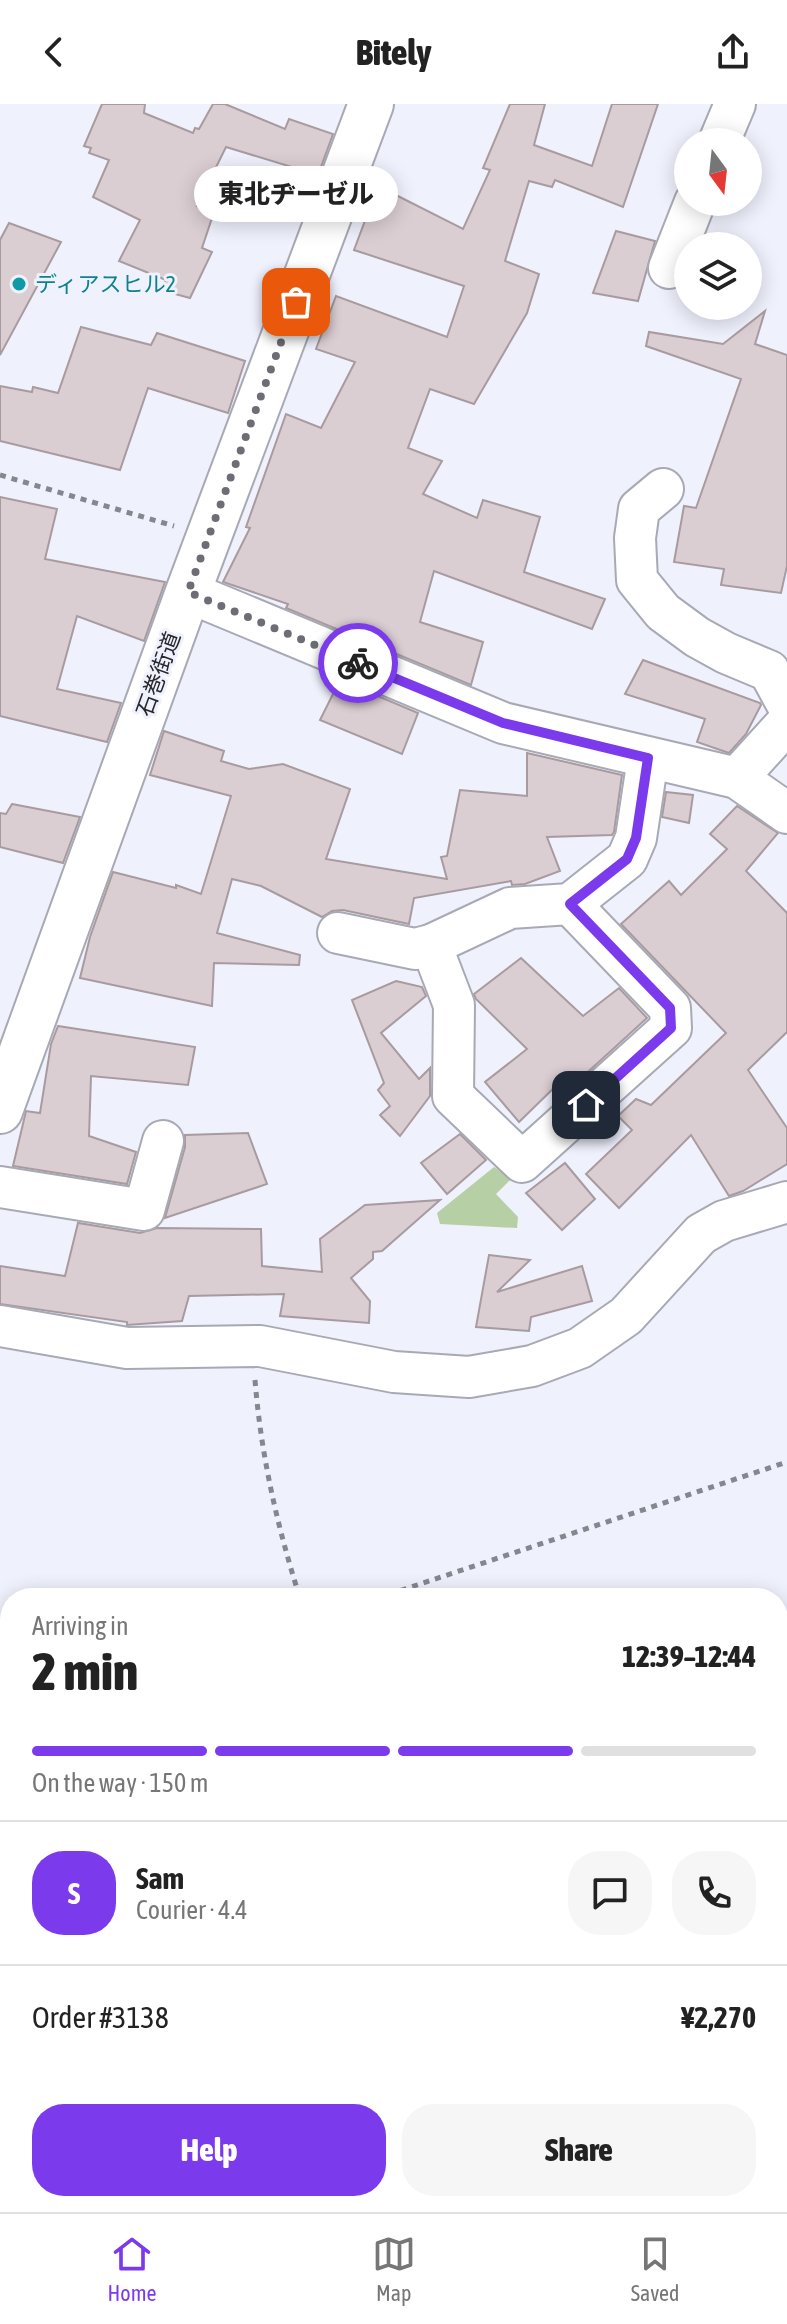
<!DOCTYPE html>
<html lang="en">
<head>
<meta charset="utf-8">
<style>
	body { margin:0; font-family:"Asap Condensed","Noto Sans JP",sans-serif; background:#f6f6f6; color:#222; height:100vh; display:flex; flex-direction:column; font-size:30px; white-space:nowrap }
	* { box-sizing:border-box; margin:0 }
	p { font-size:26px; color:#767676 }
	.icon { flex:none; width:44px; height:44px; fill:none; stroke:currentColor; stroke-width:2; stroke-linecap:round; stroke-linejoin:round }
	.map { position:relative; flex:1; overflow:hidden }
	.panel { position:absolute; left:0px; top:1484px; width:788px; height:624px; display:flex; flex-direction:column; background:#fff; border-radius:32px 32px 0 0; box-shadow:0 4px 20px #0003 }
	.panel>* { flex:none }
	.needle { width:52px; rotate:165deg }
	.fabs { position:absolute; left:674px; top:24px; display:grid; gap:16px }
	.fabs a { display:grid; place-items:center; width:88px; height:88px; border-radius:50%; background:#fff; box-shadow:0 4px 20px #0003; font-size:40px }
	.pin { position:absolute; display:grid; place-items:center; width:68px; height:68px; color:#fff; margin:-34px; border-radius:16px; box-shadow:0 4px 12px #0006 }
	.courier { position:absolute; display:grid; place-items:center; width:80px; height:80px; margin:-40px; border:6px solid #7c3aed; border-radius:50%; background:#fff; color:#222; box-shadow:0 2px 10px #0007 }
	.bubble { position:absolute; height:56px; border-radius:28px; background:#fff; box-shadow:0 4px 20px #0003; font-size:26px; font-weight:800; line-height:56px; text-align:center }
	.headline em { font-style:normal; font-weight:800 }
	.headline div { display:flex; flex-direction:column-reverse }
	.headline { display:flex; align-items:center; justify-content:space-between; height:136px; padding:0 32px }
	h1 { font-size:52px; font-weight:800; line-height:60px }
	.bar { display:grid; grid-template-columns:repeat(4,1fr); gap:12px 8px; align-content:center; height:96px; padding:0 32px }
	.bar i { height:10px; border-radius:6px; background:#e0e0e0 }
	.bar .on { background:#7c3aed }
	.bar p { grid-column:span 4 }
	.line { display:flex; align-items:center; gap:20px; padding:0 32px; border-top:2px solid #e0e0e0 }
	.line div { flex:1 }
	.round { display:grid; place-items:center; flex:none; width:84px; height:84px; border-radius:32px; background:#f6f6f6 }
	.cta { display:flex; gap:16px; margin-top:auto; padding:16px 32px }
	.cta a { flex:1; height:92px; border-radius:32px; background:#7c3aed; color:#fff; font-size:32px; font-weight:800; line-height:92px; text-align:center }
	.cta a+a { background:#f6f6f6; color:#222 }
	header { display:flex; justify-content:space-between; align-items:center; height:104px; padding:0 32px; background:#fff; font-size:36px; font-weight:800 }
	.menu { display:flex; justify-content:space-around; align-items:center; height:112px; border-top:2px solid #e0e0e0; background:#fff; font-size:22px; color:#767676 }
	.menu a { display:grid; justify-items:center; gap:4px }
	.menu .on { color:#7c3aed }
	.map>svg:first-child { display:block }
	.green { fill:#b6cfa5 }
	.lines { fill:none; stroke-linecap:round; stroke-linejoin:round }
	.stream { stroke:#8cc3fc; stroke-width:10 }
	.building { fill:#dbced2; stroke:#a89b9f; stroke-width:2 }
	.street-casing { stroke:#a7a9b4; stroke-width:44 }
	.secondary-casing { stroke:#a7a9b4; stroke-width:48 }
	.path { stroke:#85868e; stroke-width:5; stroke-dasharray:6 6; stroke-linecap:butt }
	.street { stroke:#fff; stroke-width:40 }
	.secondary { stroke:#fff; stroke-width:44 }
	.done { stroke:#6d6e75; stroke-width:8; stroke-dasharray:0 14.4 }
	.route { stroke:#7c3aed; stroke-width:10 }
	.culture-dot { fill:#0f9aa8; stroke:#eff1fd; stroke-width:3 }
	.labels { text-anchor:middle; stroke-width:6; stroke-linejoin:round; paint-order:stroke }
	.culture-label { font-size:22px; fill:#0d838f; stroke:#eff1fd; text-anchor:start }
	.street-label { font-size:22px; fill:#27272c; stroke:#eff1fd }
</style>
</head>
<body>
<header><svg class="icon" aria-label="back" viewBox="0 0 24 24"><path d="M15 5l-7 7 7 7"/></svg>Bitely<svg class="icon" aria-label="share" viewBox="0 0 24 24"><path d="M12 15V3M7 8l5-5 5 5M5 13v7h14v-7"/></svg></header>
<div class="map">
<svg width="787" height="2108" viewBox="0 0 787 2108">
	<rect width="100%" height="100%" fill="#eff1fd"/>
	<polygon class="green" points="494,1063 512,1074 496,1090 518,1113 517,1124 440,1120 437,1109"/>
	<g class="lines">
		<polyline class="stream" points="778,1654 787,1680"/>
	</g>
	<g class="building">
		<polygon points="102,0 145,0 144,9 193,29 195,24 199,25 213,0 225,0 285,25 289,15 333,30 318,71 226,43 197,102 214,108 202,144 212,148 190,194 160,186 166,176 119,157 140,116 93,93 109,56 89,49 91,44 84,42"/>
		<polygon points="510,0 545,0 534,41 592,62 612,0 658,0 623,103 555,76 552,83 529,77 505,157 539,170 527,209 474,300 430,285 408,344 442,357 423,390 477,414 483,396 540,413 524,468 605,495 592,525 434,467 420,518 483,538 471,581 286,504 288,500 223,478 250,424 246,423 286,310 321,324 355,258 316,245 336,192 447,233 464,182 354,146 378,82 463,125 490,66 483,64"/>
		<polygon points="9,119 61,138 0,251 0,136"/>
		<polygon points="616,127 655,137 638,197 593,189"/>
		<polygon points="765,207 755,240 787,251 787,462 781,489 721,481 724,465 674,458 684,402 696,404 741,275 646,242 649,228 723,240"/>
		<polygon points="81,223 151,241 157,229 245,257 228,309 148,284 120,366 0,337 0,282 32,288 33,283 58,289"/>
		<polygon points="0,393 57,405 45,455 165,478 144,537 77,512 57,585 121,599 107,638 0,612"/>
		<polygon points="643,556 760,599 761,601 746,630 729,649 697,638 705,615 625,590"/>
		<polygon points="340,576 418,609 402,650 320,616"/>
		<polygon points="164,627 224,647 221,657 249,665 283,660 350,685 326,755 447,775 441,753 447,752 460,686 527,692 527,649 622,671 614,728 612,731 547,733 560,767 525,780 512,781 511,777 414,794 409,820 343,806 332,807 322,813 261,782 232,775 217,829 300,851 299,861 214,859 212,902 80,874 90,833 113,768 176,784 176,781 201,790 231,692 150,671"/>
		<polygon points="666,688 693,691 689,719 662,713"/>
		<polygon points="12,700 80,713 63,759 0,743 0,709 6,710"/>
		<polygon points="737,702 778,729 746,767 787,809 787,928 748,966 787,1024 787,1060 743,1087 729,1092 691,1031 619,1104 586,1070 632,1026 618,1012 636,995 651,1001 726,929 621,820 669,777 681,791 727,745 710,730"/>
		<polygon points="521,854 583,912 619,884 647,914 568,986 560,978 519,1018 485,978 527,945 476,895 474,890"/>
		<polygon points="396,877 422,883 426,892 381,929 419,975 430,964 430,992 400,1032 380,1011 390,1002 378,986 384,979 352,896"/>
		<polygon points="58,922 195,943 188,981 91,972 89,1032 136,1048 127,1080 13,1062 26,1007 40,1009 51,940"/>
		<polygon points="248,1029 267,1080 165,1114 185,1043 185,1031"/>
		<polygon points="460,1030 486,1056 447,1090 421,1059"/>
		<polygon points="565,1059 595,1095 562,1126 526,1089"/>
		<polygon points="440,1096 382,1147 373,1148 373,1155 351,1174 370,1197 369,1219 280,1212 284,1190 189,1192 182,1217 127,1221 127,1218 0,1200 0,1162 65,1172 78,1119 140,1129 157,1124 261,1125 262,1162 322,1168 320,1135 365,1101"/>
		<polygon points="489,1151 530,1156 497,1188 582,1162 592,1197 531,1213 529,1227 476,1223"/>
	</g>
	<g class="lines">
		<g class="street-casing">
			<g id="street">
				<polyline points="719,38 735,0"/>
				<polyline points="669,164 695,98"/>
				<polyline points="663,385 639,405 635,434 637,476 663,508 697,533 726,549 769,567 787,600"/>
				<polyline points="188,488 503,619 737,674 787,709"/>
				<polyline points="737,674 787,619"/>
				<polyline points="570,800 670,904 671,924 522,1058 453,992 454,901 431,841 510,804 570,800 627,755 636,734 648,654"/>
				<polyline points="338,829 415,845 431,841"/>
				<polyline points="0,1083 144,1106 163,1037"/>
				<polyline points="0,1222 127,1244 260,1242 394,1268 469,1273 532,1262 580,1244 626,1212 701,1130 724,1117 787,1098"/>
			</g>
		</g>
		<g class="secondary-casing">
			<g id="secondary">
				<polyline points="0,1007 188,488 371,0"/>
				<polyline points="0,1584 10,1588"/>
				<polyline points="778,1585 787,1584"/>
			</g>
		</g>
		<g class="path">
			<polyline points="0,371 174,422"/>
			<path d="M 255,1276 C 261,1351 277,1422 300,1494"/>
			<polyline points="378,1494 787,1358"/>
			<polyline points="514,2098 517,2108"/>
		</g>
		<use href="#street" class="street"/>
		<use href="#secondary" class="secondary"/>
	</g>
	<g class="lines">
		<polyline class="done" points="296,198 188,488 358,559"/>
		<polyline class="route" points="358,559 503,619 648,654 636,734 627,755 570,800 670,904 671,924 586,1001"/>
	</g>
	<circle class="culture-dot" cx="19" cy="180" r="8"/>
	<g class="labels">
		<g class="culture-label">
			<text x="35" y="188">ディアスヒル2</text>
		</g>
		<g class="street-label">
			<text transform="translate(158 570) rotate(-70)" y="8">石巻街道</text>
		</g>
	</g>
</svg>
<div class="fabs">
<a><svg class="needle" viewBox="-14 -14 28 28"><path d="M0-13l5 13h-10z" fill="#e53935"/><path d="M0 13l5-13h-10z" fill="#767676"/></svg></a>
<a><svg class="icon" aria-label="layers" viewBox="0 0 24 24"><path d="M12 4l9 5-9 5-9-5zM3 14l9 5 9-5"/></svg></a>
</div>
<div class="pin" style="left:296px;top:198px;background:#ea580c"><svg class="icon" aria-label="bag" viewBox="0 0 24 24"><path d="M5 8h14l-1 12H6zM9 8a3 3 0 0 1 6 0"/></svg></div>
<div class="pin" style="left:586px;top:1001px;background:#1f2937"><svg class="icon" aria-label="home" viewBox="0 0 24 24"><path d="M3 11l9-7 9 7M6 9v11h12V9"/></svg></div>
<div class="courier" style="left:358px;top:559px"><svg class="icon" aria-label="bike" viewBox="0 0 24 24"><circle cx="6" cy="16" r="4"/><circle cx="18" cy="16" r="4"/><path d="M6 16l4-8h5l3 8M10 8l3 8H6M13 5h3"/></svg></div>
<div class="bubble" style="left:194px;top:62px;width:204px">東北ヂーゼル</div>
<section class="panel">
<div class="headline"><div><h1>2 min</h1><p>Arriving in</p></div><em>12:39–12:44</em></div>
<div class="bar"><i class="on"></i><i class="on"></i><i class="on"></i><i></i><p>On the way · 150 m</p></div>
<div class="line" style="height:144px"><b class="round" style="background:#7c3aed;color:#fff">S</b><div><b>Sam</b><p>Courier · 4.4</p></div><a class="round"><svg class="icon" aria-label="chat" viewBox="0 0 24 24"><path d="M4 5h16v11H9l-5 4z"/></svg></a><a class="round"><svg class="icon" aria-label="phone" viewBox="0 0 24 24"><path d="M5 4h4l2 5-3 2q2 4 5 5l2-3 5 2v4C11 20 4 13 5 4z"/></svg></a></div>
<div class="line" style="height:104px"><div>Order #3138</div><b>¥2,270</b></div>
<div class="cta"><a>Help</a><a>Share</a></div>
</section>
</div>
<nav class="menu">
<a class="on"><svg class="icon" aria-label="home" viewBox="0 0 24 24"><path d="M3 11l9-7 9 7M6 9v11h12V9"/></svg>Home</a>
<a><svg class="icon" aria-label="map" viewBox="0 0 24 24"><path d="M3 6l6-2 6 2 6-2v14l-6 2-6-2-6 2zM9 4v14M15 6v14"/></svg>Map</a>
<a><svg class="icon" aria-label="saved" viewBox="0 0 24 24"><path d="M7 4h10v16l-5-4-5 4z"/></svg>Saved</a>
</nav>
</body>
</html>
